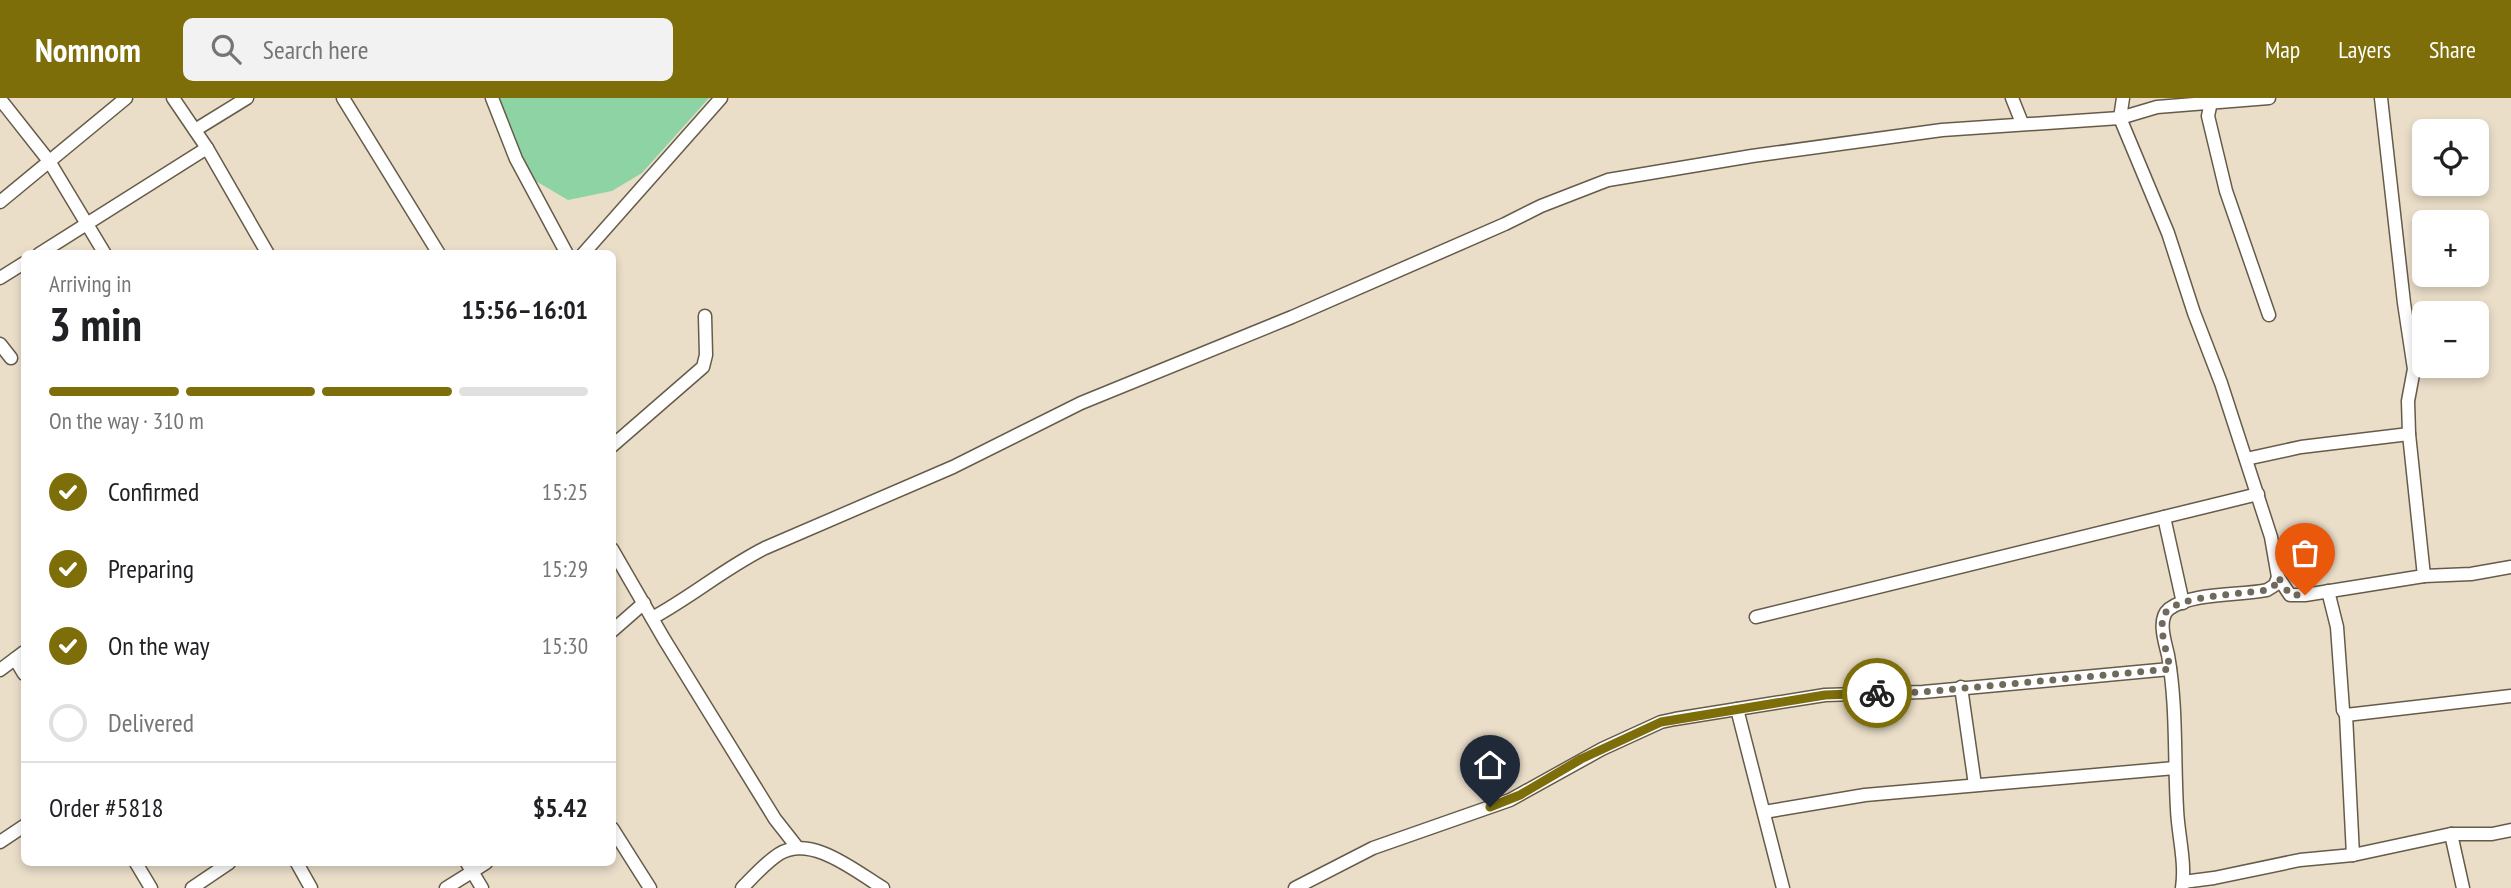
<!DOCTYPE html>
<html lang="en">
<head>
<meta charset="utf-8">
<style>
	body { margin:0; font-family:"PT Sans Narrow",sans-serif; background:#f2f2f2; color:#202124; height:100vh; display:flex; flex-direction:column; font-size:26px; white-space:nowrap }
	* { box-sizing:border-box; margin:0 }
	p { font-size:23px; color:#757577 }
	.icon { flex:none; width:38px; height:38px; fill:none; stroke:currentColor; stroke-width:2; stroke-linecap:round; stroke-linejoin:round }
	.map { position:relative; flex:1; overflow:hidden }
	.details { position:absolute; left:21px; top:152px; width:595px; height:616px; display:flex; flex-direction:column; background:#fff; border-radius:10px; box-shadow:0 4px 10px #0003 }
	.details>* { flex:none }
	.buttons { position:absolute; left:2412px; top:21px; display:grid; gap:14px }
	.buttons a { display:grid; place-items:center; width:77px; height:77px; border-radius:10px; background:#fff; box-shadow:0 4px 10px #0003; font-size:35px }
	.pin { position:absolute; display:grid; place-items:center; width:60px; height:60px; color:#fff; margin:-72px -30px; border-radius:50% 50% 50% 0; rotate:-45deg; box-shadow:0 0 7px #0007 }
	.pin .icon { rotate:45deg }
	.courier { position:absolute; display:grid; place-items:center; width:70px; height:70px; margin:-35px; border:5px solid #7d6e0a; border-radius:50%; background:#fff; color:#222; box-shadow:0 2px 9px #0007 }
	.summary em { font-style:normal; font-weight:800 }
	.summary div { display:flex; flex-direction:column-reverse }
	.summary { display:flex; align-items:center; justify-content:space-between; height:119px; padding:0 28px }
	h1 { font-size:46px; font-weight:800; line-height:52px }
	.bar { display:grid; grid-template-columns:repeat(4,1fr); gap:10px 7px; align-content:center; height:84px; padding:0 28px }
	.bar i { height:9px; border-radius:5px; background:#e0e0e0 }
	.bar .selected { background:#7d6e0a }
	.bar p { grid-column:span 4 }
	.line { display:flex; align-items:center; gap:18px; padding:0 28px; border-top:2px solid #e0e0e0 }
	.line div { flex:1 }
	ol { padding:0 28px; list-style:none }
	li { display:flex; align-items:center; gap:21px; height:77px }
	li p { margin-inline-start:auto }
	li .icon { padding:7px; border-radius:50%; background:#7d6e0a; color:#fff; stroke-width:4 }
	li:last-child { color:#757577 }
	li i { width:38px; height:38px; border:4px solid #e0e0e0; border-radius:50% }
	header { display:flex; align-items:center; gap:42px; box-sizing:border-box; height:98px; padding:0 35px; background:#7d6e0a; color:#fff }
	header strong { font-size:33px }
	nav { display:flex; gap:38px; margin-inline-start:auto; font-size:24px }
	.search { width:490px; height:63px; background:#f2f2f2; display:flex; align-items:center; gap:18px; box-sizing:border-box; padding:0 24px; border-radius:10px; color:#757577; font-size:26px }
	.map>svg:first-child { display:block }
	.green { fill:#8dd3a3 }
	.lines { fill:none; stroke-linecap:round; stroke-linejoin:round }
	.minor-casing { stroke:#665b49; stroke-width:15 }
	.minor { stroke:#fff; stroke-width:12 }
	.done { stroke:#706a5d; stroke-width:7; stroke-dasharray:0 12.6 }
	.route { stroke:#7d6e0a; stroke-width:9 }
</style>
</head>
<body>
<header>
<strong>Nomnom</strong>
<div class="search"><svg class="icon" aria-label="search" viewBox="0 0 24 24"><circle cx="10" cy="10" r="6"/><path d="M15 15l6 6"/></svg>Search here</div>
<nav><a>Map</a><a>Layers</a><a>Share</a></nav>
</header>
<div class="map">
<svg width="2511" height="790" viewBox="0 0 2511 790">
	<rect width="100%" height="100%" fill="#eadec9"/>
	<polygon class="green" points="496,0 709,0 642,75 612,93 568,102 534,82 510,37"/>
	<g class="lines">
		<g class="minor-casing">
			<g id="minor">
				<polyline points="173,0 207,50"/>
				<polyline points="343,0 439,156"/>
				<polyline points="492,0 516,61 567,156"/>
				<polyline points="2012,0 2022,25"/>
				<polyline points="2123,0 2120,20 2168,135 2194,215 2221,285 2271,439 2278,479 2290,497 2305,497 2424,478 2471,476 2511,469"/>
				<polyline points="2381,0 2404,205 2414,271 2408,303 2409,336 2424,478"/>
				<polyline points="0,1 49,63 105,156"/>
				<polyline points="2211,4 2208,18 2226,93 2269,217"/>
				<polyline points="195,32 247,0"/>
				<polyline points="0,104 126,0"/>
				<polyline points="39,156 207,50 268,156"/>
				<polyline points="583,156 721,0"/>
				<polyline points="0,180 24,165"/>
				<polyline points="0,246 11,260"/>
				<polyline points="612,348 703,269 706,257 705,218"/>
				<polyline points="2246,361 2301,349 2409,336"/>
				<polyline points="2164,419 2183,505"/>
				<polyline points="612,451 664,541 775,721 797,749"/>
				<polyline points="2328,493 2337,529 2343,612 2346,617 2511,598"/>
				<polyline points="1756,519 2258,396"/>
				<path d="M 652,520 C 691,499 725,470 765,450 L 953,369 L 1081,305 L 1292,219 L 1505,126 L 1541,108 L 1608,82 L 1752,58 L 1942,32 L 2120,20 L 2157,9 L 2269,0"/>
				<polyline points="612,533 644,505"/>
				<polyline points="15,561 24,576"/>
				<polyline points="0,572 24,554"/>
				<polyline points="1961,589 1975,687"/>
				<polyline points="1737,611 1783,790"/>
				<polyline points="2346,617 2353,757"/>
				<polyline points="1764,714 1865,697 2175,670"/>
				<polyline points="612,730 650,790"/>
				<polyline points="0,744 24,728"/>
				<polyline points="136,765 151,790"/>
				<polyline points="297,765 311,790"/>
				<polyline points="467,765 482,790"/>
				<polyline points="2183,784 2214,780 2300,762 2353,757 2451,736"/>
				<polyline points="192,790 229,765"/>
				<polyline points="446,790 486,765"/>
				<path d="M 742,790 C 753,779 765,765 779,756 C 811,736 855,773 883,790"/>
				<polyline points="1295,790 1373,750 1510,702 1602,651 1661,624 1675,621 1825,597 1923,594 2170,571"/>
				<path d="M 2182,790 C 2186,764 2178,737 2177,711 C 2174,659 2177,607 2168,557 C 2165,544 2157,521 2169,511 C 2192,494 2239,498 2267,492 L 2275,487 L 2278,479"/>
				<polyline points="2463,790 2451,736 2492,736 2511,732"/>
			</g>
		</g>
		<use href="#minor" class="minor"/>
	</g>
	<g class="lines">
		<path class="done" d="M 1877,595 L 1923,594 L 2170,571 C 2168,556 2158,532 2164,517 C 2173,497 2247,496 2267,492 L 2275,487 L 2278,479 L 2290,497 L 2305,497"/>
		<polyline class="route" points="1490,709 1520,697 1581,661 1661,624 1825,597 1877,595"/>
	</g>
</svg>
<div class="buttons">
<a><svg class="icon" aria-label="locate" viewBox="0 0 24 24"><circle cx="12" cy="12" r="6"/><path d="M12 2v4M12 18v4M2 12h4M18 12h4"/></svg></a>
<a>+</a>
<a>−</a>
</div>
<div class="pin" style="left:2305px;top:497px;background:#ea580c"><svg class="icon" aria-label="bag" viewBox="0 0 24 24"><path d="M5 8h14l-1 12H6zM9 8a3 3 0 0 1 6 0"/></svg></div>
<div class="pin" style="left:1490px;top:709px;background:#1f2937"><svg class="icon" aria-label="home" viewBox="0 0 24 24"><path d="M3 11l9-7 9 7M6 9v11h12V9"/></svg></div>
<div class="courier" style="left:1877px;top:595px"><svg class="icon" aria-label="bike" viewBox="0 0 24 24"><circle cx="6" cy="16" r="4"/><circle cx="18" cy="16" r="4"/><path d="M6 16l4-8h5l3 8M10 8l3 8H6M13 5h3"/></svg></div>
<section class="details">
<div class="summary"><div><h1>3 min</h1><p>Arriving in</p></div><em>15:56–16:01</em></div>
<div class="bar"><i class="selected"></i><i class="selected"></i><i class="selected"></i><i></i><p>On the way · 310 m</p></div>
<ol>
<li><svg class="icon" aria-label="check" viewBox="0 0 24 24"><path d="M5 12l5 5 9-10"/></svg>Confirmed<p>15:25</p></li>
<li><svg class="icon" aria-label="check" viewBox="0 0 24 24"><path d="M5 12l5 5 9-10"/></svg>Preparing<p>15:29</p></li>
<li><svg class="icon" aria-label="check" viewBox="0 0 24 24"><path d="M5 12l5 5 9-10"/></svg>On the way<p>15:30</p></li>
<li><i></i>Delivered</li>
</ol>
<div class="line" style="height:91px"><div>Order #5818</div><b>$5.42</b></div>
</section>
</div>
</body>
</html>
